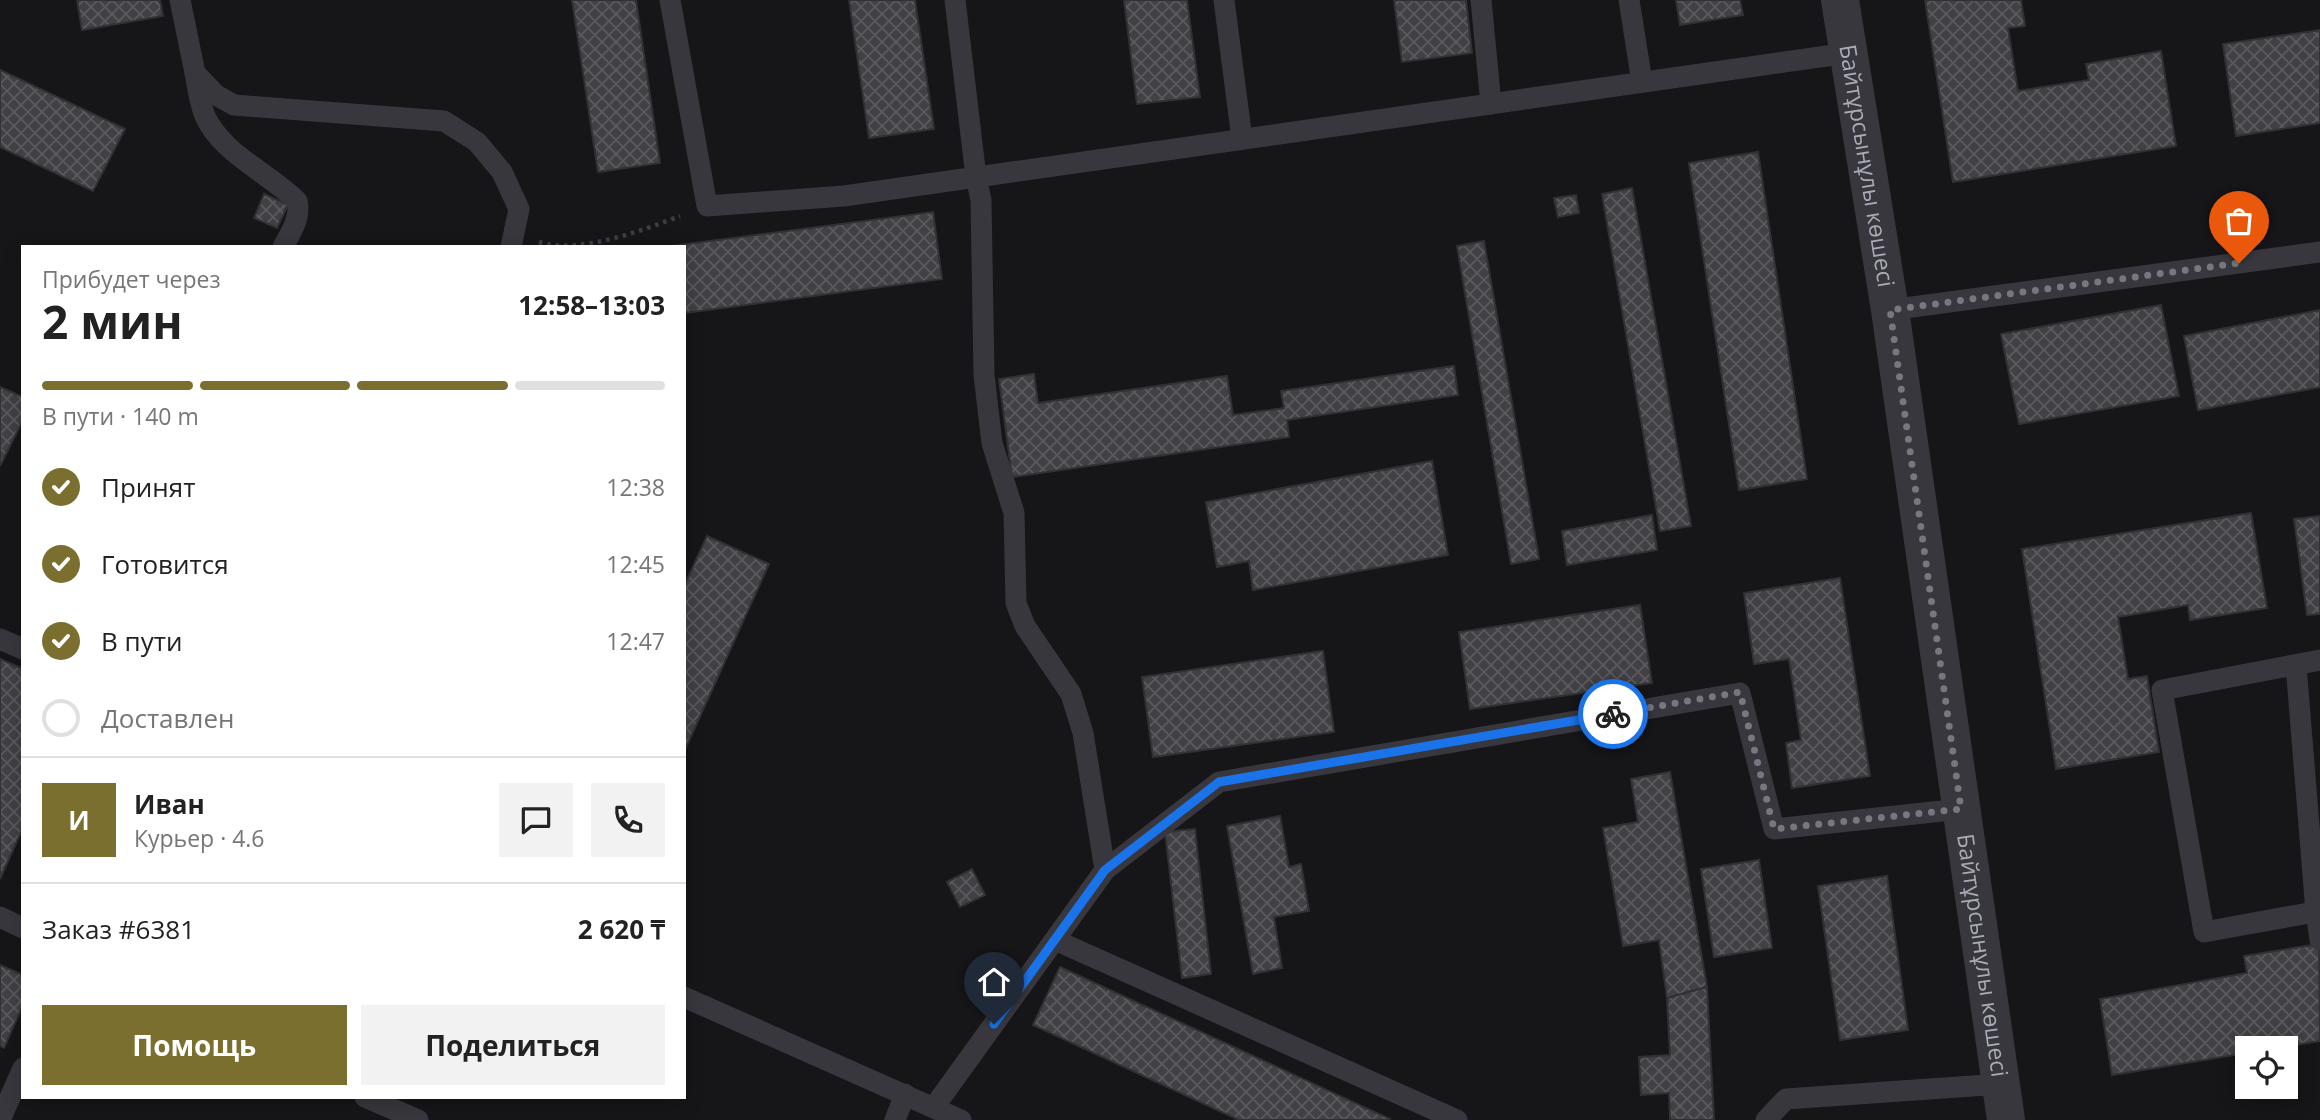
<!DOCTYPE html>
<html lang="ru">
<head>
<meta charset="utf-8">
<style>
	body { margin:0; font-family:"Open Sans",sans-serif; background:#f2f2f2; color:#222; height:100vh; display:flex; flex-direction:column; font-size:26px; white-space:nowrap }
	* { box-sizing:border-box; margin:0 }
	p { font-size:23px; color:#767676 }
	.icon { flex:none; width:38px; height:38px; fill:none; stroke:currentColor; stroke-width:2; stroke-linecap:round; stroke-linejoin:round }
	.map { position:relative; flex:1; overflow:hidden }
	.side { position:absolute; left:21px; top:245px; width:665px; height:854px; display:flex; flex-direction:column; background:#fff; border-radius:0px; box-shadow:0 4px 18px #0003 }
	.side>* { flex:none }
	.buttons { position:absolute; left:2235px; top:1036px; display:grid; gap:14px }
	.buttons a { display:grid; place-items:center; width:63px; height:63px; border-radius:0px; background:#fff; box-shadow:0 4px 18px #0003; font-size:35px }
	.pin { position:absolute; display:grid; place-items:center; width:60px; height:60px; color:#fff; margin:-72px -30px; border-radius:50% 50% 50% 0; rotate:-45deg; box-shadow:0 0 7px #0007 }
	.pin .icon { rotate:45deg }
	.courier { position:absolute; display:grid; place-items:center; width:70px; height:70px; margin:-35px; border:5px solid #1a73e8; border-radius:50%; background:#fff; color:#222; box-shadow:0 2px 9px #0007 }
	.head em { font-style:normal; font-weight:700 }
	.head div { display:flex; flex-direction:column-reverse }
	.head { display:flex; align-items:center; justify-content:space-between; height:119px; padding:0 21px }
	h1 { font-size:46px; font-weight:700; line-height:52px }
	.bar { display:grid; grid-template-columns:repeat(4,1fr); gap:10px 7px; align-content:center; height:84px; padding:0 21px }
	.bar i { height:9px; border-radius:5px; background:#e0e0e0 }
	.bar .on { background:#7b6f2f }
	.bar p { grid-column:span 4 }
	.line { display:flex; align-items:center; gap:18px; padding:0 21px; border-top:2px solid #e0e0e0 }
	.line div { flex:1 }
	.round { display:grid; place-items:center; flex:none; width:74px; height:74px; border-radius:0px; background:#f2f2f2 }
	ol { padding:0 21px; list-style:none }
	li { display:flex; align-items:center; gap:21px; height:77px }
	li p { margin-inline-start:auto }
	li .icon { padding:7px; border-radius:50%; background:#7b6f2f; color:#fff; stroke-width:4 }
	li:last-child { color:#767676 }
	li i { width:38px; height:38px; border:4px solid #e0e0e0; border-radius:50% }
	.button { display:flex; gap:14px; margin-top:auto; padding:14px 21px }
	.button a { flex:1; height:80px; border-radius:0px; background:#7b6f2f; color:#fff; font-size:28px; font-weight:700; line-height:80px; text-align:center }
	.button a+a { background:#f2f2f2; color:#222 }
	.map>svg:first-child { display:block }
	.building { fill:url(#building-cross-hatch); stroke:#313034; stroke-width:2 }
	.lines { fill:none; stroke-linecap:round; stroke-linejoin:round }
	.path { stroke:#3d3e44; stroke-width:4.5; stroke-dasharray:3.5 5; stroke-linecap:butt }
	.lane { stroke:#37373d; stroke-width:21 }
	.street { stroke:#37373d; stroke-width:38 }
	.done { stroke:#76777f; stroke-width:7; stroke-dasharray:0 12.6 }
	.route { stroke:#1a73e8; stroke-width:9 }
	.labels { text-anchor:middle; stroke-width:5; stroke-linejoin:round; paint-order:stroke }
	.street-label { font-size:23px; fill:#a9abb7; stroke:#111113 }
</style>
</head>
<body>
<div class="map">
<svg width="2320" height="1120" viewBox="0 0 2320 1120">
	<defs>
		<pattern id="building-cross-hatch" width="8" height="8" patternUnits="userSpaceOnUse" patternTransform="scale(1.75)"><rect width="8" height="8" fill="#414045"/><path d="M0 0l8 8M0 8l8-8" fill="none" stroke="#5a595e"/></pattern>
	</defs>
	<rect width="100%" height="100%" fill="#161618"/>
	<g class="building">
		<polygon points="77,0 160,0 163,16 82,30"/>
		<polygon points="572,0 636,0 660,163 598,172"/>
		<polygon points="849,0 915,0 934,129 869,138"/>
		<polygon points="1124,0 1187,0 1200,97 1137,104"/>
		<polygon points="1394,0 1466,0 1472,53 1402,62"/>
		<polygon points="1676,0 1740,0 1743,15 1680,25"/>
		<polygon points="1925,0 2021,0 2025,26 2008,28 2018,91 2089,80 2086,64 2161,51 2176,146 1953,182"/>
		<polygon points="2320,30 2320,123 2236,136 2223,44"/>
		<polygon points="0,70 125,129 93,191 0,147"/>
		<polygon points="1758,152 1807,479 1739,490 1689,163"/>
		<polygon points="1632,188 1691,526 1660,531 1602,194"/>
		<polygon points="264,194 288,205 277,228 254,218"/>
		<polygon points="1576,195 1579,213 1558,217 1554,198"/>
		<polygon points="933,212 942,279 684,313 684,247 664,247"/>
		<polygon points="1484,241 1539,559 1511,564 1457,246"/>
		<polygon points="2161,305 2179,396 2019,424 2001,334"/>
		<polygon points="2320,310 2320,387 2198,410 2184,336"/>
		<polygon points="1454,366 1458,395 1287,420 1289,437 1012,477 999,379 1034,374 1038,403 1227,376 1233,415 1284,408 1281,391"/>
		<polygon points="0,387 23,397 23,420 0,466"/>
		<polygon points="1432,461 1448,555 1253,590 1249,561 1217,567 1206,502"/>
		<polygon points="2251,513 2267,608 2190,620 2188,605 2118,617 2128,679 2147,676 2159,752 2056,769 2022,549"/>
		<polygon points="1652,515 1657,550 1567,565 1562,531"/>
		<polygon points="2320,516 2320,614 2307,615 2294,519"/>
		<polygon points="707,536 769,564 684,752 684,586"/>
		<polygon points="1840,578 1870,776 1792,788 1786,743 1801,740 1789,659 1754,664 1744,593"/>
		<polygon points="1640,605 1652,683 1470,709 1459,632"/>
		<polygon points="1323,651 1334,732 1153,757 1142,677"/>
		<polygon points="0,659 23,669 23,828 0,879"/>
		<polygon points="1670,772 1707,987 1667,998 1659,940 1623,946 1603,828 1638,822 1631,779"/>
		<polygon points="1280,816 1289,867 1301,864 1309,911 1274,917 1282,968 1253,974 1227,826"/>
		<polygon points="1195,829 1211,974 1182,978 1165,832"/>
		<polygon points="1759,860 1772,948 1714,957 1701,869"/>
		<polygon points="972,869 985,895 960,907 947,882"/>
		<polygon points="1887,876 1908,1030 1840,1040 1818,886"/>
		<polygon points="2319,944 2320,1041 2277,1048 2247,1048 2247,1053 2112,1075 2100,999 2247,973 2244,956"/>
		<polygon points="0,965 23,975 23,1005 4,1048 0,1046"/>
		<polygon points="1060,967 1390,1119 1389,1120 1239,1120 1033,1025"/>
		<polygon points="1707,987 1714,1120 1670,1120 1669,1093 1641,1095 1639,1057 1670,1055 1667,998"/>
	</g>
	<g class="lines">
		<path class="path" d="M 539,242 C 577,255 644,230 680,216"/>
		<g class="lane">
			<polyline points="180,0 195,73 216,95 234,105 444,121 477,142 502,172 519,209 511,247"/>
			<polyline points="670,0 707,206 844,196 1848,53"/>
			<polyline points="955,0 976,177 981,200 984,375 992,443 1014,513 1016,603 1025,626 1071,694 1083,733 1105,870"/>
			<polyline points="1224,0 1242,139"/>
			<polyline points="1481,0 1491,104"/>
			<polyline points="1629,0 1642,82"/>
			<path d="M 195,73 C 198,88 199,102 205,116 C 222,154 269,173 297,201 C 301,218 291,232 283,247"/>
			<polyline points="1890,310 2320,252"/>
			<polyline points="0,639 23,649"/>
			<polyline points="2320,660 2162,690 2204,932 2320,911"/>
			<polyline points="2296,665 2316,912 2320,940"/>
			<polyline points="0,917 23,928"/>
			<polyline points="1055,940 1457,1120"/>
			<polyline points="684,997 961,1120"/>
			<polyline points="365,1097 418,1120"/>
			<polyline points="934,1107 1105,870 1219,782 1740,693 1774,829 1961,809"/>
			<polyline points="0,1120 23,1068"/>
			<polyline points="895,1120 905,1094"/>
			<polyline points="1766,1120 1786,1099 2001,1084"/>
		</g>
		<path class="street" id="s1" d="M 1840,0 L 1890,310 L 2006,1120"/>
	</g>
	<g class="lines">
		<polyline class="done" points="1613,714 1740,692 1774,829 1961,809 1890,310 2239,263"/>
		<polyline class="route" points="994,1024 1105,870 1219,782 1613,714"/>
	</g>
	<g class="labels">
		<g class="street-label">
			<text dy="8" stroke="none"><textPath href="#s1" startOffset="168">Байтұрсынұлы көшесі</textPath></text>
			<text dy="8" stroke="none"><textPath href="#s1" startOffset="966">Байтұрсынұлы көшесі</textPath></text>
		</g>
	</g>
</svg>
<div class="buttons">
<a><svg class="icon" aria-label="locate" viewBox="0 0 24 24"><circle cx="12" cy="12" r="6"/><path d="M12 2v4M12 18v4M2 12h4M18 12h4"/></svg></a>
</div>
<div class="pin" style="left:2239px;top:263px;background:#ea580c"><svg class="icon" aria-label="bag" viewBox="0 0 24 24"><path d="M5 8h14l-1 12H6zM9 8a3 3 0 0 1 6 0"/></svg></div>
<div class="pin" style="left:994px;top:1024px;background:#1f2937"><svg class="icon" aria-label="home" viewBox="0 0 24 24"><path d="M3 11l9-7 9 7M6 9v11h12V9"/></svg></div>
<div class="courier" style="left:1613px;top:714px"><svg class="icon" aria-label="bike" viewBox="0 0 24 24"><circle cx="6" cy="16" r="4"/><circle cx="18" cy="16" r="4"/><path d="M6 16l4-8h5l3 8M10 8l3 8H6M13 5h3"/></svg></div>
<section class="side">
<div class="head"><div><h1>2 мин</h1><p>Прибудет через</p></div><em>12:58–13:03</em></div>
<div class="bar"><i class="on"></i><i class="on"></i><i class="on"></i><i></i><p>В пути · 140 m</p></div>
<ol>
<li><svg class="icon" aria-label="check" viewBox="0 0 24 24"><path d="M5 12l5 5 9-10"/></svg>Принят<p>12:38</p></li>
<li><svg class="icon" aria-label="check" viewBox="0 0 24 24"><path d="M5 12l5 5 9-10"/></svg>Готовится<p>12:45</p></li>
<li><svg class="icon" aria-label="check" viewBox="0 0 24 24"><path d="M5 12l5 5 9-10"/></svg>В пути<p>12:47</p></li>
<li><i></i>Доставлен</li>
</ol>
<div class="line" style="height:126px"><b class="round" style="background:#7b6f2f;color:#fff">И</b><div><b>Иван</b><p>Курьер · 4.6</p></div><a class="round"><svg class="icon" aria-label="chat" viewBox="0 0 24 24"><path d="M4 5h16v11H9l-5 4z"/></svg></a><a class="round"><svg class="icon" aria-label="phone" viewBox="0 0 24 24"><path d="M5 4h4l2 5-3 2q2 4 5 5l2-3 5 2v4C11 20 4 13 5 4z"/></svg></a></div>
<div class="line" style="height:91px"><div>Заказ #6381</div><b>2 620 ₸</b></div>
<div class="button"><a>Помощь</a><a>Поделиться</a></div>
</section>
</div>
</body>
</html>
